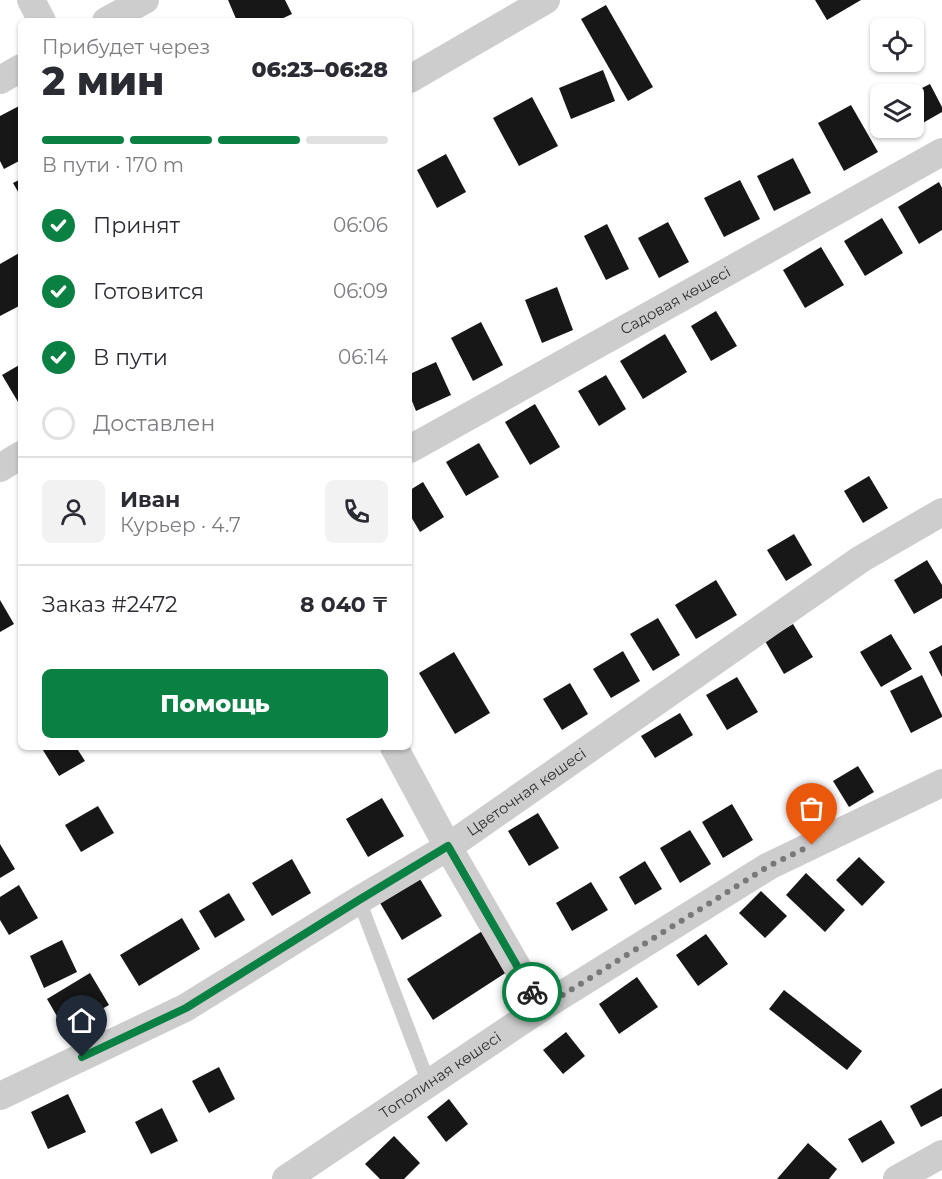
<!DOCTYPE html>
<html lang="ru">
<head>
<meta charset="utf-8">
<style>
	body { margin:0; font-family:Montserrat,sans-serif; background:#f2f2f3; color:#2b2b33; height:100vh; display:flex; flex-direction:column; font-size:22px; white-space:nowrap }
	* { box-sizing:border-box; margin:0 }
	p { font-size:20px; color:#7c7c81 }
	.icon { flex:none; width:33px; height:33px; fill:none; stroke:currentColor; stroke-width:2; stroke-linecap:round; stroke-linejoin:round }
	.map { position:relative; flex:1; overflow:hidden }
	.sheet { position:absolute; left:18px; top:18px; width:394px; height:732px; display:flex; flex-direction:column; background:#fff; border-radius:9px; box-shadow:0 2px 4px #0004 }
	.sheet>* { flex:none }
	.controls { position:absolute; left:870px; top:18px; display:grid; gap:12px }
	.controls a { display:grid; place-items:center; width:54px; height:54px; border-radius:9px; background:#fff; box-shadow:0 2px 4px #0004; font-size:30px }
	.pin { position:absolute; display:grid; place-items:center; width:51px; height:51px; color:#fff; margin:-62px -26px; border-radius:50% 50% 50% 0; rotate:-45deg; box-shadow:0 0 6px #0007 }
	.pin .icon { rotate:45deg }
	.courier { position:absolute; display:grid; place-items:center; width:60px; height:60px; margin:-30px; border:4px solid #0b8043; border-radius:50%; background:#fff; color:#222; box-shadow:0 2px 8px #0007 }
	.summary em { font-style:normal; font-weight:800 }
	.summary div { display:flex; flex-direction:column-reverse }
	.summary { display:flex; align-items:center; justify-content:space-between; height:102px; padding:0 24px }
	h1 { font-size:39px; font-weight:800; line-height:45px }
	.bar { display:grid; grid-template-columns:repeat(4,1fr); gap:9px 6px; align-content:center; height:72px; padding:0 24px }
	.bar i { height:8px; border-radius:4px; background:#e1e1e2 }
	.bar .current { background:#0b8043 }
	.bar p { grid-column:span 4 }
	.line { display:flex; align-items:center; gap:15px; padding:0 24px; border-top:2px solid #e1e1e2 }
	.line div { flex:1 }
	.round { display:grid; place-items:center; flex:none; width:63px; height:63px; border-radius:9px; background:#f2f2f3 }
	ol { padding:0 24px; list-style:none }
	li { display:flex; align-items:center; gap:18px; height:66px }
	li p { margin-inline-start:auto }
	li .icon { padding:6px; border-radius:50%; background:#0b8043; color:#fff; stroke-width:4 }
	li:last-child { color:#7c7c81 }
	li i { width:33px; height:33px; border:3px solid #e1e1e2; border-radius:50% }
	.primary-button { display:flex; gap:12px; margin-top:auto; padding:12px 24px }
	.primary-button a { flex:1; height:69px; border-radius:9px; background:#0b8043; color:#fff; font-size:24px; font-weight:800; line-height:69px; text-align:center }
	.map>svg:first-child { display:block }
	.building { fill:#171717 }
	.lines { fill:none; stroke-linecap:round; stroke-linejoin:round }
	.lane { stroke:#cdcdcd; stroke-width:14 }
	.street { stroke:#cdcdcd; stroke-width:28 }
	.done { stroke:#787878; stroke-width:6; stroke-dasharray:0 10.8 }
	.route { stroke:#0b8043; stroke-width:8 }
	.labels { text-anchor:middle; stroke-width:6; stroke-linejoin:round; paint-order:stroke }
	.street-label { font-size:15px; fill:#303030; stroke:#fff }
</style>
</head>
<body>
<div class="map">
<svg width="942" height="1179" viewBox="0 0 942 1179">
	<rect width="100%" height="100%" fill="#fff"/>
	<g class="building">
		<polygon points="228,0 285,0 292,14 277,21 237,21"/>
		<polygon points="815,0 861,0 827,20"/>
		<polygon points="606,5 653,87 628,101 581,19"/>
		<polygon points="603,70 615,101 571,119 559,88"/>
		<polygon points="930,84 942,107 942,112 914,128 914,94 910,94"/>
		<polygon points="532,97 558,146 519,166 493,118"/>
		<polygon points="21,105 21,160 4,169 0,161 0,116"/>
		<polygon points="851,105 878,152 844,171 818,123"/>
		<polygon points="446,154 466,192 437,208 417,170"/>
		<polygon points="793,158 811,193 774,211 757,176"/>
		<polygon points="21,179 21,197 13,183"/>
		<polygon points="740,180 760,219 724,237 704,198"/>
		<polygon points="939,182 942,188 942,230 919,244 898,207"/>
		<polygon points="882,218 903,253 865,276 844,241"/>
		<polygon points="668,222 689,262 659,278 638,238"/>
		<polygon points="607,224 629,269 606,280 584,236"/>
		<polygon points="821,247 844,285 805,308 783,270"/>
		<polygon points="21,252 21,305 0,316 0,264"/>
		<polygon points="557,287 573,330 542,343 525,300"/>
		<polygon points="716,311 737,346 711,361 691,326"/>
		<polygon points="481,322 503,365 473,381 451,338"/>
		<polygon points="665,334 687,372 643,399 620,361"/>
		<polygon points="436,362 451,395 416,411 410,396 410,374"/>
		<polygon points="21,364 21,407 2,375"/>
		<polygon points="606,375 626,409 599,426 578,391"/>
		<polygon points="535,404 560,447 530,465 505,422"/>
		<polygon points="479,443 499,477 466,496 446,462"/>
		<polygon points="869,476 888,508 863,523 844,491"/>
		<polygon points="423,482 444,517 420,532 410,515 410,490"/>
		<polygon points="794,534 812,565 786,581 767,550"/>
		<polygon points="927,560 942,585 942,598 914,614 894,580"/>
		<polygon points="716,580 737,615 696,639 675,605"/>
		<polygon points="0,600 14,624 0,632"/>
		<polygon points="658,618 680,655 653,671 630,634"/>
		<polygon points="793,624 813,657 784,674 765,641"/>
		<polygon points="891,634 912,669 881,687 860,652"/>
		<polygon points="942,645 942,677 929,652"/>
		<polygon points="623,651 640,681 611,698 593,669"/>
		<polygon points="454,652 490,713 455,734 419,673"/>
		<polygon points="922,675 942,715 942,717 911,733 890,691"/>
		<polygon points="737,677 758,712 727,730 706,695"/>
		<polygon points="570,683 588,714 562,730 543,699"/>
		<polygon points="680,713 693,735 655,758 641,736"/>
		<polygon points="41,747 76,747 85,761 59,776"/>
		<polygon points="858,766 874,792 849,807 833,781"/>
		<polygon points="382,798 404,836 368,857 346,819"/>
		<polygon points="732,804 753,840 723,858 702,822"/>
		<polygon points="98,806 114,833 81,852 65,825"/>
		<polygon points="538,813 559,848 529,866 508,831"/>
		<polygon points="690,830 711,864 680,883 660,848"/>
		<polygon points="0,844 15,869 0,878"/>
		<polygon points="859,857 885,882 862,906 836,880"/>
		<polygon points="292,859 311,893 272,916 252,883"/>
		<polygon points="645,861 662,889 635,905 619,877"/>
		<polygon points="806,873 845,910 825,932 786,895"/>
		<polygon points="420,879 442,916 402,940 380,903"/>
		<polygon points="591,882 608,910 572,931 556,903"/>
		<polygon points="19,885 38,918 9,935 0,920 0,897"/>
		<polygon points="761,891 787,916 765,938 739,913"/>
		<polygon points="229,893 245,920 215,938 199,911"/>
		<polygon points="182,918 200,949 139,986 120,955"/>
		<polygon points="490,926 516,966 433,1020 407,979"/>
		<polygon points="706,934 728,964 698,986 676,955"/>
		<polygon points="62,940 77,972 44,988 30,956"/>
		<polygon points="90,973 109,1005 65,1030 47,999"/>
		<polygon points="637,977 658,1007 619,1034 599,1004"/>
		<polygon points="784,990 862,1051 847,1070 769,1009"/>
		<polygon points="566,1032 585,1056 563,1074 543,1050"/>
		<polygon points="219,1067 235,1099 209,1113 192,1081"/>
		<polygon points="942,1088 942,1116 921,1127 910,1106"/>
		<polygon points="68,1094 86,1132 48,1149 31,1112"/>
		<polygon points="449,1099 468,1124 446,1142 427,1117"/>
		<polygon points="162,1108 178,1141 151,1154 135,1122"/>
		<polygon points="881,1120 895,1143 862,1163 848,1139"/>
		<polygon points="394,1136 420,1163 404,1179 380,1179 365,1164"/>
		<polygon points="808,1143 837,1169 829,1179 777,1179"/>
	</g>
	<g class="lines">
		<polyline class="lane" points="359,900 429,1084"/>
		<g class="street">
			<polyline points="31,0 42,21"/>
			<polyline points="106,21 145,0"/>
			<polyline points="410,79 546,0"/>
			<polyline points="0,80 21,68"/>
			<path id="s1" d="M 410,449 L 942,152"/>
			<polyline points="0,468 21,455"/>
			<polyline points="394,747 448,847 541,1008"/>
			<path id="s2" d="M 0,1096 L 185,1008 L 359,900 L 448,847 L 861,559 L 942,512"/>
			<path id="s3" d="M 286,1179 L 541,1008 L 769,866 L 942,783"/>
			<polyline points="897,1179 942,1154"/>
		</g>
	</g>
	<g class="lines">
		<polyline class="done" points="532,992 542,1008 769,866 812,845"/>
		<polyline class="route" points="82,1057 186,1008 359,900 448,846 532,992"/>
	</g>
	<g class="labels">
		<g class="street-label">
			<text dy="5" stroke="none"><textPath href="#s1" startOffset="304">Садовая көшесі</textPath></text>
			<text dy="5" stroke="none"><textPath href="#s2" startOffset="609">Цветочная көшесі</textPath></text>
			<text dy="5" stroke="none"><textPath href="#s3" startOffset="186">Тополиная көшесі</textPath></text>
		</g>
	</g>
</svg>
<div class="controls">
<a><svg class="icon" aria-label="locate" viewBox="0 0 24 24"><circle cx="12" cy="12" r="6"/><path d="M12 2v4M12 18v4M2 12h4M18 12h4"/></svg></a>
<a><svg class="icon" aria-label="layers" viewBox="0 0 24 24"><path d="M12 4l9 5-9 5-9-5zM3 14l9 5 9-5"/></svg></a>
</div>
<div class="pin" style="left:812px;top:845px;background:#ea580c"><svg class="icon" aria-label="bag" viewBox="0 0 24 24"><path d="M5 8h14l-1 12H6zM9 8a3 3 0 0 1 6 0"/></svg></div>
<div class="pin" style="left:82px;top:1057px;background:#1f2937"><svg class="icon" aria-label="home" viewBox="0 0 24 24"><path d="M3 11l9-7 9 7M6 9v11h12V9"/></svg></div>
<div class="courier" style="left:532px;top:992px"><svg class="icon" aria-label="bike" viewBox="0 0 24 24"><circle cx="6" cy="16" r="4"/><circle cx="18" cy="16" r="4"/><path d="M6 16l4-8h5l3 8M10 8l3 8H6M13 5h3"/></svg></div>
<section class="sheet">
<div class="summary"><div><h1>2 мин</h1><p>Прибудет через</p></div><em>06:23–06:28</em></div>
<div class="bar"><i class="current"></i><i class="current"></i><i class="current"></i><i></i><p>В пути · 170 m</p></div>
<ol>
<li><svg class="icon" aria-label="check" viewBox="0 0 24 24"><path d="M5 12l5 5 9-10"/></svg>Принят<p>06:06</p></li>
<li><svg class="icon" aria-label="check" viewBox="0 0 24 24"><path d="M5 12l5 5 9-10"/></svg>Готовится<p>06:09</p></li>
<li><svg class="icon" aria-label="check" viewBox="0 0 24 24"><path d="M5 12l5 5 9-10"/></svg>В пути<p>06:14</p></li>
<li><i></i>Доставлен</li>
</ol>
<div class="line" style="height:108px"><a class="round"><svg class="icon" aria-label="person" viewBox="0 0 24 24"><circle cx="12" cy="8" r="4"/><path d="M4 21q1-7 8-7t8 7"/></svg></a><div><b>Иван</b><p>Курьер · 4.7</p></div><a class="round"><svg class="icon" aria-label="phone" viewBox="0 0 24 24"><path d="M5 4h4l2 5-3 2q2 4 5 5l2-3 5 2v4C11 20 4 13 5 4z"/></svg></a></div>
<div class="line" style="height:78px"><div>Заказ #2472</div><b>8 040 ₸</b></div>
<div class="primary-button"><a>Помощь</a></div>
</section>
</div>
</body>
</html>
